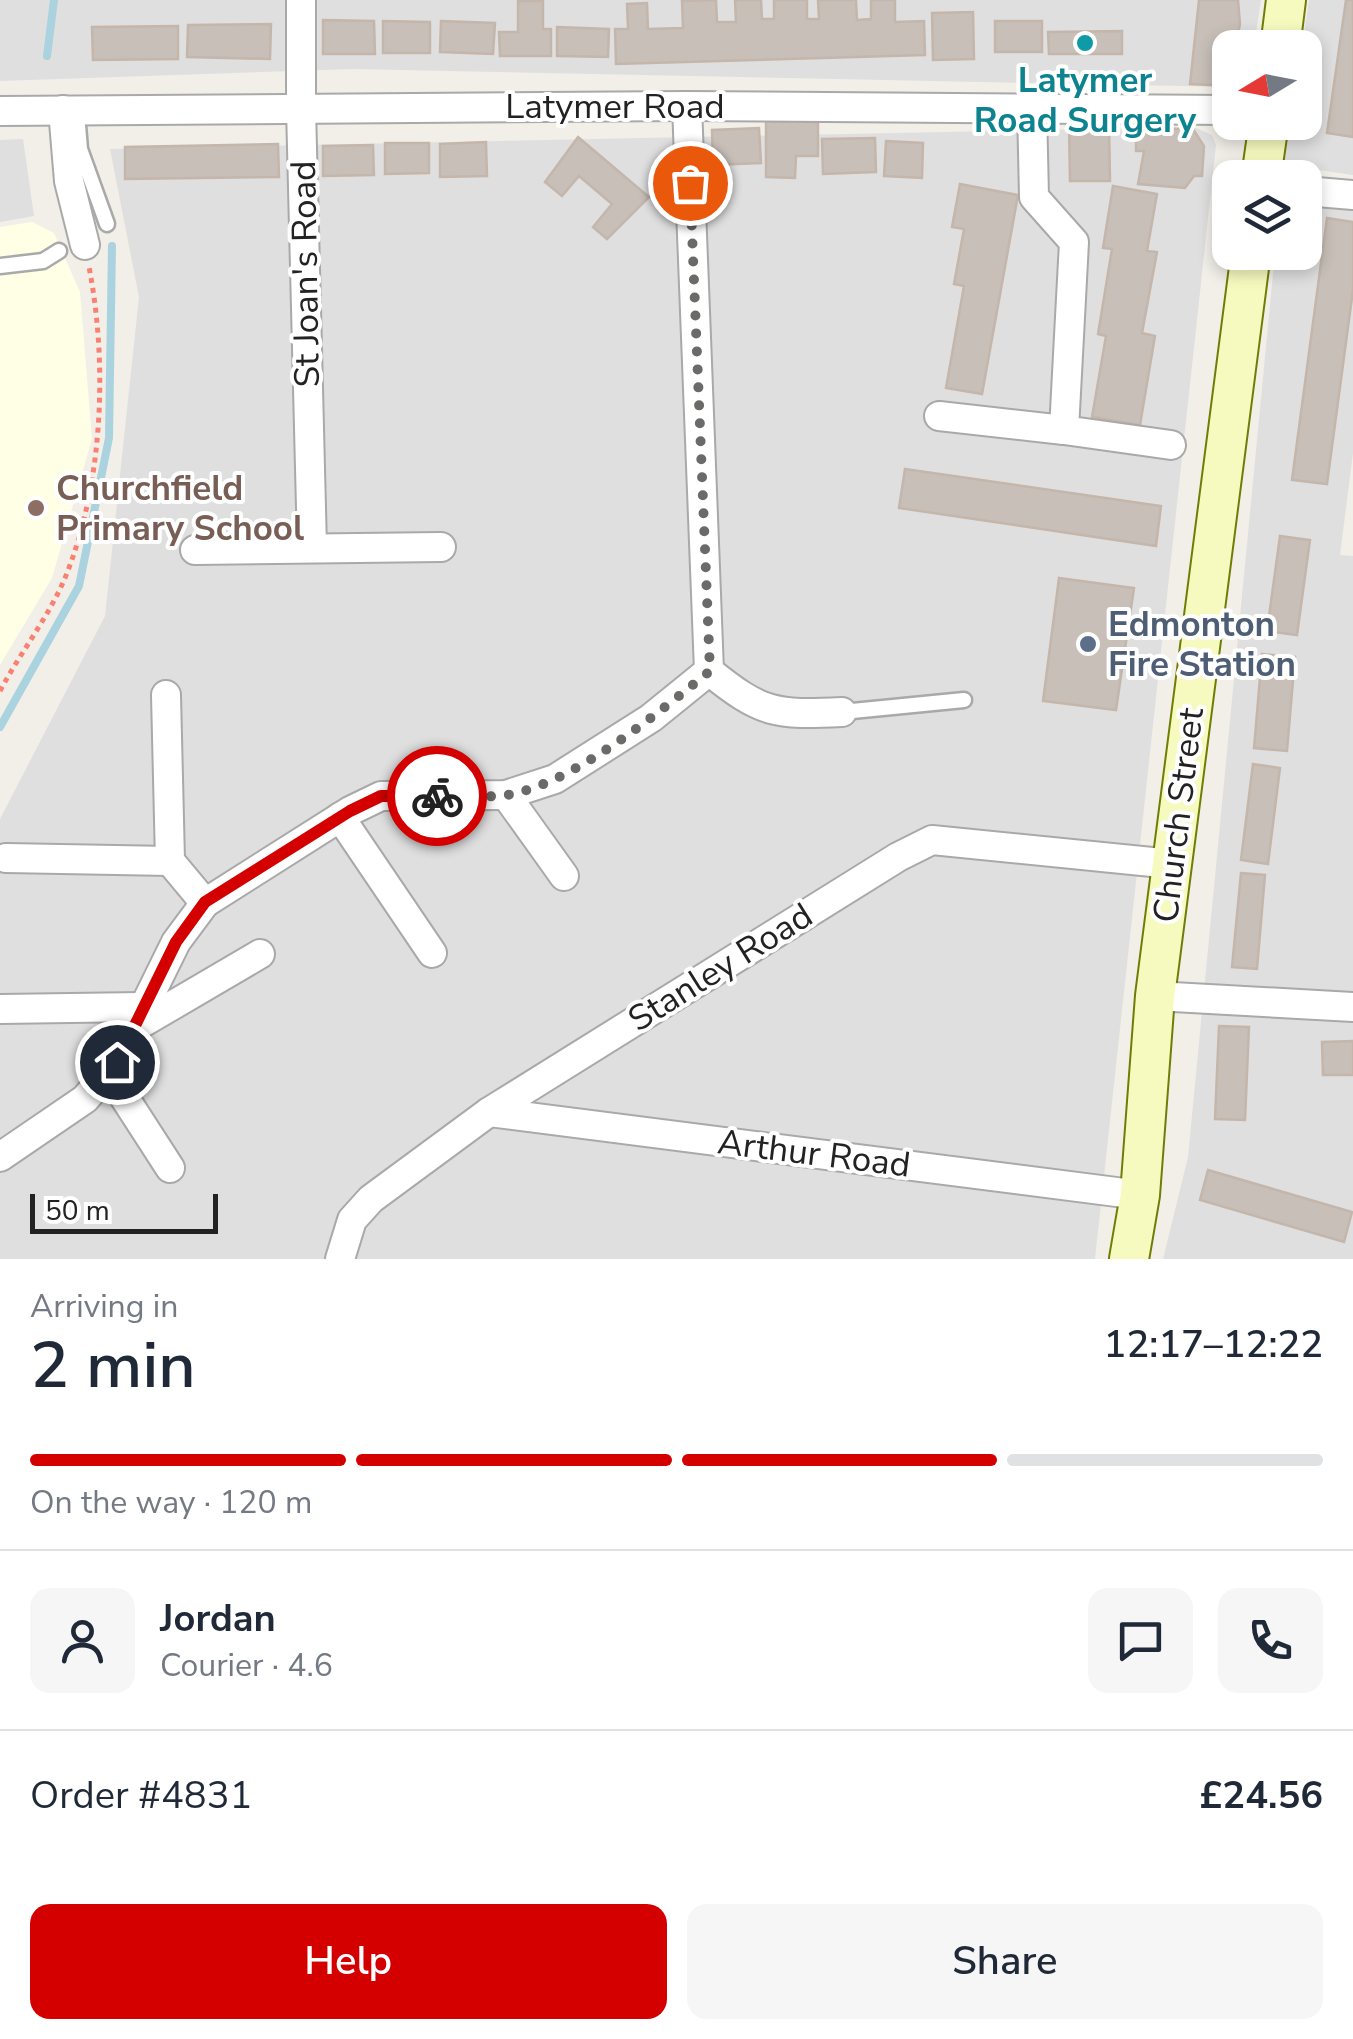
<!DOCTYPE html>
<html lang="en">
<head>
<meta charset="utf-8">
<style>
	body { margin:0; font-family:"Nunito Sans",sans-serif; background:#f6f6f7; color:#1f2937; height:100vh; display:flex; flex-direction:column; font-size:38px; white-space:nowrap }
	* { box-sizing:border-box; margin:0 }
	p { font-size:32px; color:#747a83 }
	.icon { flex:none; width:55px; height:55px; fill:none; stroke:currentColor; stroke-width:2; stroke-linecap:round; stroke-linejoin:round }
	.map { position:relative; height:1259px; overflow:hidden }
	.drawer { display:flex; flex-direction:column; background:#fff; flex:1 }
	.drawer>* { flex:none }
	.needle { width:65px; rotate:260deg }
	.tools { position:absolute; left:1212px; top:30px; display:grid; gap:20px }
	.tools a { display:grid; place-items:center; width:110px; height:110px; border-radius:20px; background:#fff; box-shadow:0 5px 15px #0003; font-size:50px }
	.scale { position:absolute; left:30px; bottom:25px; width:188px; box-sizing:border-box; padding-left:10px; border:5px solid #222; border-top:0; font-size:28px; line-height:35px; white-space:nowrap; color:#222; -webkit-text-stroke:8px #fff; paint-order:stroke }
	.pin { position:absolute; display:grid; place-items:center; width:85px; height:85px; color:#fff; margin:-42px; border:5px solid #fff; border-radius:50%; box-shadow:0 2px 10px #0007 }
	.courier { position:absolute; display:grid; place-items:center; width:100px; height:100px; margin:-50px; border:8px solid #d40000; border-radius:50%; background:#fff; color:#222; box-shadow:0 2px 12px #0007 }
	.head em { font-style:normal; font-weight:600 }
	.head div { display:flex; flex-direction:column-reverse }
	.head { display:flex; align-items:center; justify-content:space-between; height:170px; padding:0 30px }
	h1 { font-size:65px; font-weight:600; line-height:75px }
	.bar { display:grid; grid-template-columns:repeat(4,1fr); gap:15px 10px; align-content:center; height:120px; padding:0 30px }
	.bar i { height:12px; border-radius:8px; background:#e0e1e3 }
	.bar .active { background:#d40000 }
	.bar p { grid-column:span 4 }
	.line { display:flex; align-items:center; gap:25px; padding:0 30px; border-top:2px solid #e0e1e3 }
	.line div { flex:1 }
	.round { display:grid; place-items:center; flex:none; width:105px; height:105px; border-radius:20px; background:#f6f6f7 }
	.button { display:flex; gap:20px; margin-top:auto; padding:20px 30px }
	.button a { flex:1; height:115px; border-radius:20px; background:#d40000; color:#fff; font-size:40px; font-weight:600; line-height:115px; text-align:center }
	.button a+a { background:#f6f6f7; color:#1f2937 }
	.map>svg:first-child { display:block }
	.residential { fill:#e0dfdf }
	.education { fill:#ffffe5 }
	.lines { fill:none; stroke-linecap:round; stroke-linejoin:round }
	.stream { stroke:#aad3df; stroke-width:8 }
	.building { fill:#c7bfb8; stroke:#c4b6ab; stroke-width:2.5 }
	.lane-casing { stroke:#a9a9a9; stroke-width:19 }
	.street-casing { stroke:#a9a9a9; stroke-width:32 }
	.secondary-casing { stroke:#707d05; stroke-width:42 }
	.path { stroke:#fa8072; stroke-width:5; stroke-dasharray:5 5; stroke-linecap:butt }
	.lane { stroke:#fff; stroke-width:14 }
	.street { stroke:#fff; stroke-width:28 }
	.secondary { stroke:#f7fabf; stroke-width:38 }
	.done { stroke:#6b6a68; stroke-width:10; stroke-dasharray:0 18 }
	.route { stroke:#d40000; stroke-width:12 }
	.culture-dot { fill:#0f9aa8; stroke:#fff; stroke-width:4 }
	.education-dot { fill:#8d6e63; stroke:#fff; stroke-width:4 }
	.service-dot { fill:#5c6f8a; stroke:#fff; stroke-width:4 }
	.labels { text-anchor:middle; stroke-width:8; stroke-linejoin:round; paint-order:stroke }
	.culture-label { font-size:35px; font-weight:bold; fill:#0d838f; stroke:#fff }
	.street-label { font-size:35px; fill:#222; stroke:#fff }
	.education-label { font-size:35px; font-weight:bold; fill:#785e54; stroke:#fff; text-anchor:start }
	.service-label { font-size:35px; font-weight:bold; fill:#4e5e75; stroke:#fff; text-anchor:start }
</style>
</head>
<body>
<div class="map">
<svg width="1353" height="1259" viewBox="0 0 1353 1259">
	<rect width="100%" height="100%" fill="#f2efe9"/>
	<g class="residential">
		<polygon points="0,0 1261,0 1254,47 1230,48 1230,87 352,69 0,81"/>
		<polygon points="1309,0 1353,0 1353,175 1284,165 1290,123 1305,122 1305,48 1302,47"/>
		<polygon points="1136,128 1196,128 1212,135 1216,145 1095,1259 0,1259 0,819 105,616 139,297 110,149"/>
		<polygon points="23,139 34,216 0,222 0,140"/>
		<polygon points="1305,203 1353,204 1353,453 1340,555 1353,556 1353,1259 1163,1259 1188,1157 1275,253 1305,252"/>
	</g>
	<polygon class="education" points="32,222 54,233 80,292 92,439 52,578 0,665 0,227"/>
	<g class="lines">
		<g class="stream">
			<polyline points="47,56 54,0"/>
			<polyline points="0,727 79,586 109,438 112,246"/>
		</g>
	</g>
	<g class="building">
		<polygon points="716,0 717,22 736,22 735,0 761,0 762,19 774,19 774,0 807,0 807,19 819,19 818,0 856,0 857,20 871,19 871,0 895,0 895,22 924,21 925,55 616,64 615,29 628,29 627,4 647,3 648,29 683,28 682,1"/>
		<polygon points="1199,0 1238,0 1240,24 1235,48 1230,48 1230,67 1225,74 1230,86 1190,84"/>
		<polygon points="1346,0 1353,0 1353,137 1327,133"/>
		<polygon points="518,1 543,1 543,29 551,29 551,56 500,56 499,32 518,32"/>
		<polygon points="973,12 974,59 933,60 932,13"/>
		<polygon points="323,20 374,21 375,54 323,54"/>
		<polygon points="383,21 430,22 430,53 383,53"/>
		<polygon points="441,21 495,23 493,54 440,52"/>
		<rect x="995" y="21" width="47" height="31"/>
		<polygon points="271,24 270,59 187,57 188,25"/>
		<polygon points="178,26 178,59 93,60 92,27"/>
		<polygon points="557,27 609,29 608,57 557,56"/>
		<polygon points="1122,31 1122,54 1049,54 1048,32"/>
		<polygon points="766,121 818,122 818,156 796,156 795,178 766,177"/>
		<polygon points="1069,124 1109,124 1110,181 1070,181"/>
		<polygon points="759,128 761,163 713,165 712,130"/>
		<polygon points="1136,128 1193,129 1204,146 1202,176 1194,176 1185,188 1138,184 1144,151 1136,151"/>
		<polygon points="578,137 649,197 607,239 593,227 612,204 579,176 562,196 545,182"/>
		<polygon points="875,138 876,172 823,174 822,139"/>
		<polygon points="886,141 923,143 922,178 884,176"/>
		<polygon points="486,142 487,176 440,177 440,144"/>
		<polygon points="385,143 429,143 429,173 385,174"/>
		<polygon points="278,144 279,177 125,179 125,147"/>
		<polygon points="373,145 374,175 323,176 323,146"/>
		<polygon points="960,184 1018,195 982,394 946,388 964,286 954,284 964,229 952,227"/>
		<polygon points="1113,186 1157,194 1147,251 1157,252 1142,333 1155,336 1140,425 1092,417 1106,336 1098,334 1112,249 1103,248"/>
		<polygon points="1327,218 1353,222 1353,290 1327,484 1292,480"/>
		<polygon points="905,469 1161,506 1156,546 899,508"/>
		<polygon points="1280,536 1310,540 1297,635 1267,631"/>
		<polygon points="1059,578 1134,588 1116,710 1043,701"/>
		<polygon points="1262,654 1295,657 1287,751 1254,748"/>
		<polygon points="1253,764 1280,768 1268,864 1241,860"/>
		<polygon points="1241,873 1265,875 1257,969 1232,967"/>
		<polygon points="1219,1026 1249,1027 1245,1120 1215,1119"/>
		<polygon points="1353,1041 1353,1075 1323,1075 1322,1042"/>
		<polygon points="1208,1170 1352,1212 1344,1242 1200,1200"/>
	</g>
	<g class="lines">
		<g class="lane-casing">
			<g id="lane">
				<polyline points="78,125 80,149 107,224"/>
				<polyline points="0,266 43,261 59,251"/>
				<polyline points="842,712 964,700"/>
			</g>
		</g>
		<g class="street-casing">
			<g id="street">
				<polyline points="301,0 301,108 312,548"/>
				<path d="M 687,106 L 709,671 C 762,714 775,715 842,712"/>
				<polyline points="1032,108 1034,197 1074,242 1064,430 1171,445"/>
				<polyline points="63,110 69,181 85,245"/>
				<polyline points="0,111 687,106 1230,110"/>
				<polyline points="1305,191 1353,195"/>
				<polyline points="939,416 1064,430"/>
				<polyline points="195,550 441,547"/>
				<polyline points="166,695 170,861 205,903"/>
				<polyline points="506,795 564,876"/>
				<polyline points="340,817 432,953"/>
				<polyline points="6,858 170,861"/>
				<polyline points="1155,996 1353,1007"/>
				<polyline points="0,1009 141,1007"/>
				<polyline points="132,1029 260,954"/>
				<polyline points="108,1072 170,1168"/>
				<polyline points="489,1112 1140,1195"/>
				<polyline points="0,1157 85,1099 117,1062 176,942 205,903 350,811 381,796 506,795 555,779 651,718 709,671"/>
				<polyline points="340,1259 352,1220 371,1199 489,1112 898,857 932,840 1172,864"/>
			</g>
		</g>
		<g class="secondary-casing">
			<g id="secondary">
				<polyline points="1280,48 1286,0"/>
				<polyline points="1261,178 1269,122"/>
				<polyline points="1129,1259 1140,1195 1155,996 1251,252"/>
			</g>
		</g>
		<path class="path" d="M 0,691 C 20,653 48,618 65,578 C 103,485 108,364 89,267"/>
		<use href="#lane" class="lane"/>
		<use href="#street" class="street"/>
		<use href="#secondary" class="secondary"/>
	</g>
	<g class="lines">
		<path class="done" d="M 437,796 C 459,796 485,798 507,795 C 575,783 656,714 710,671 L 690,183"/>
		<polyline class="route" points="117,1062 176,942 205,902 350,811 381,796 437,796"/>
	</g>
	<circle class="culture-dot" cx="1085" cy="43" r="10"/>
	<circle class="education-dot" cx="36" cy="508" r="10"/>
	<circle class="service-dot" cx="1088" cy="644" r="10"/>
	<g class="labels">
		<g class="culture-label">
			<text x="1085" y="92">Latymer<tspan x="1085" dy="40">Road Surgery</tspan></text>
		</g>
		<g class="street-label">
			<text x="615" y="118">Latymer Road</text>
			<text transform="translate(305 274) rotate(-91)" y="12">St Joan's Road</text>
			<text transform="translate(1178 815) rotate(-83)" y="12">Church Street</text>
			<text transform="translate(720 967) rotate(-32)" y="12">Stanley Road</text>
			<text transform="translate(814 1153) rotate(7)" y="12">Arthur Road</text>
		</g>
		<g class="education-label">
			<text x="56" y="500">Churchfield<tspan x="56" dy="40">Primary School</tspan></text>
		</g>
		<g class="service-label">
			<text x="1108" y="636">Edmonton<tspan x="1108" dy="40">Fire Station</tspan></text>
		</g>
	</g>
</svg>
<div class="tools">
<a><svg class="needle" viewBox="-14 -14 28 28"><path d="M0-13l5 13h-10z" fill="#e53935"/><path d="M0 13l5-13h-10z" fill="#747a83"/></svg></a>
<a><svg class="icon" aria-label="layers" viewBox="0 0 24 24"><path d="M12 4l9 5-9 5-9-5zM3 14l9 5 9-5"/></svg></a>
</div>
<div class="scale">50 m</div>
<div class="pin" style="left:690px;top:183px;background:#ea580c"><svg class="icon" aria-label="bag" viewBox="0 0 24 24"><path d="M5 8h14l-1 12H6zM9 8a3 3 0 0 1 6 0"/></svg></div>
<div class="pin" style="left:117px;top:1062px;background:#1f2937"><svg class="icon" aria-label="home" viewBox="0 0 24 24"><path d="M3 11l9-7 9 7M6 9v11h12V9"/></svg></div>
<div class="courier" style="left:437px;top:796px"><svg class="icon" aria-label="bike" viewBox="0 0 24 24"><circle cx="6" cy="16" r="4"/><circle cx="18" cy="16" r="4"/><path d="M6 16l4-8h5l3 8M10 8l3 8H6M13 5h3"/></svg></div>
</div>
<section class="drawer">
<div class="head"><div><h1>2 min</h1><p>Arriving in</p></div><em>12:17–12:22</em></div>
<div class="bar"><i class="active"></i><i class="active"></i><i class="active"></i><i></i><p>On the way · 120 m</p></div>
<div class="line" style="height:180px"><a class="round"><svg class="icon" aria-label="person" viewBox="0 0 24 24"><circle cx="12" cy="8" r="4"/><path d="M4 21q1-7 8-7t8 7"/></svg></a><div><b>Jordan</b><p>Courier · 4.6</p></div><a class="round"><svg class="icon" aria-label="chat" viewBox="0 0 24 24"><path d="M4 5h16v11H9l-5 4z"/></svg></a><a class="round"><svg class="icon" aria-label="phone" viewBox="0 0 24 24"><path d="M5 4h4l2 5-3 2q2 4 5 5l2-3 5 2v4C11 20 4 13 5 4z"/></svg></a></div>
<div class="line" style="height:130px"><div>Order #4831</div><b>£24.56</b></div>
<div class="button"><a>Help</a><a>Share</a></div>
</section>
</body>
</html>
